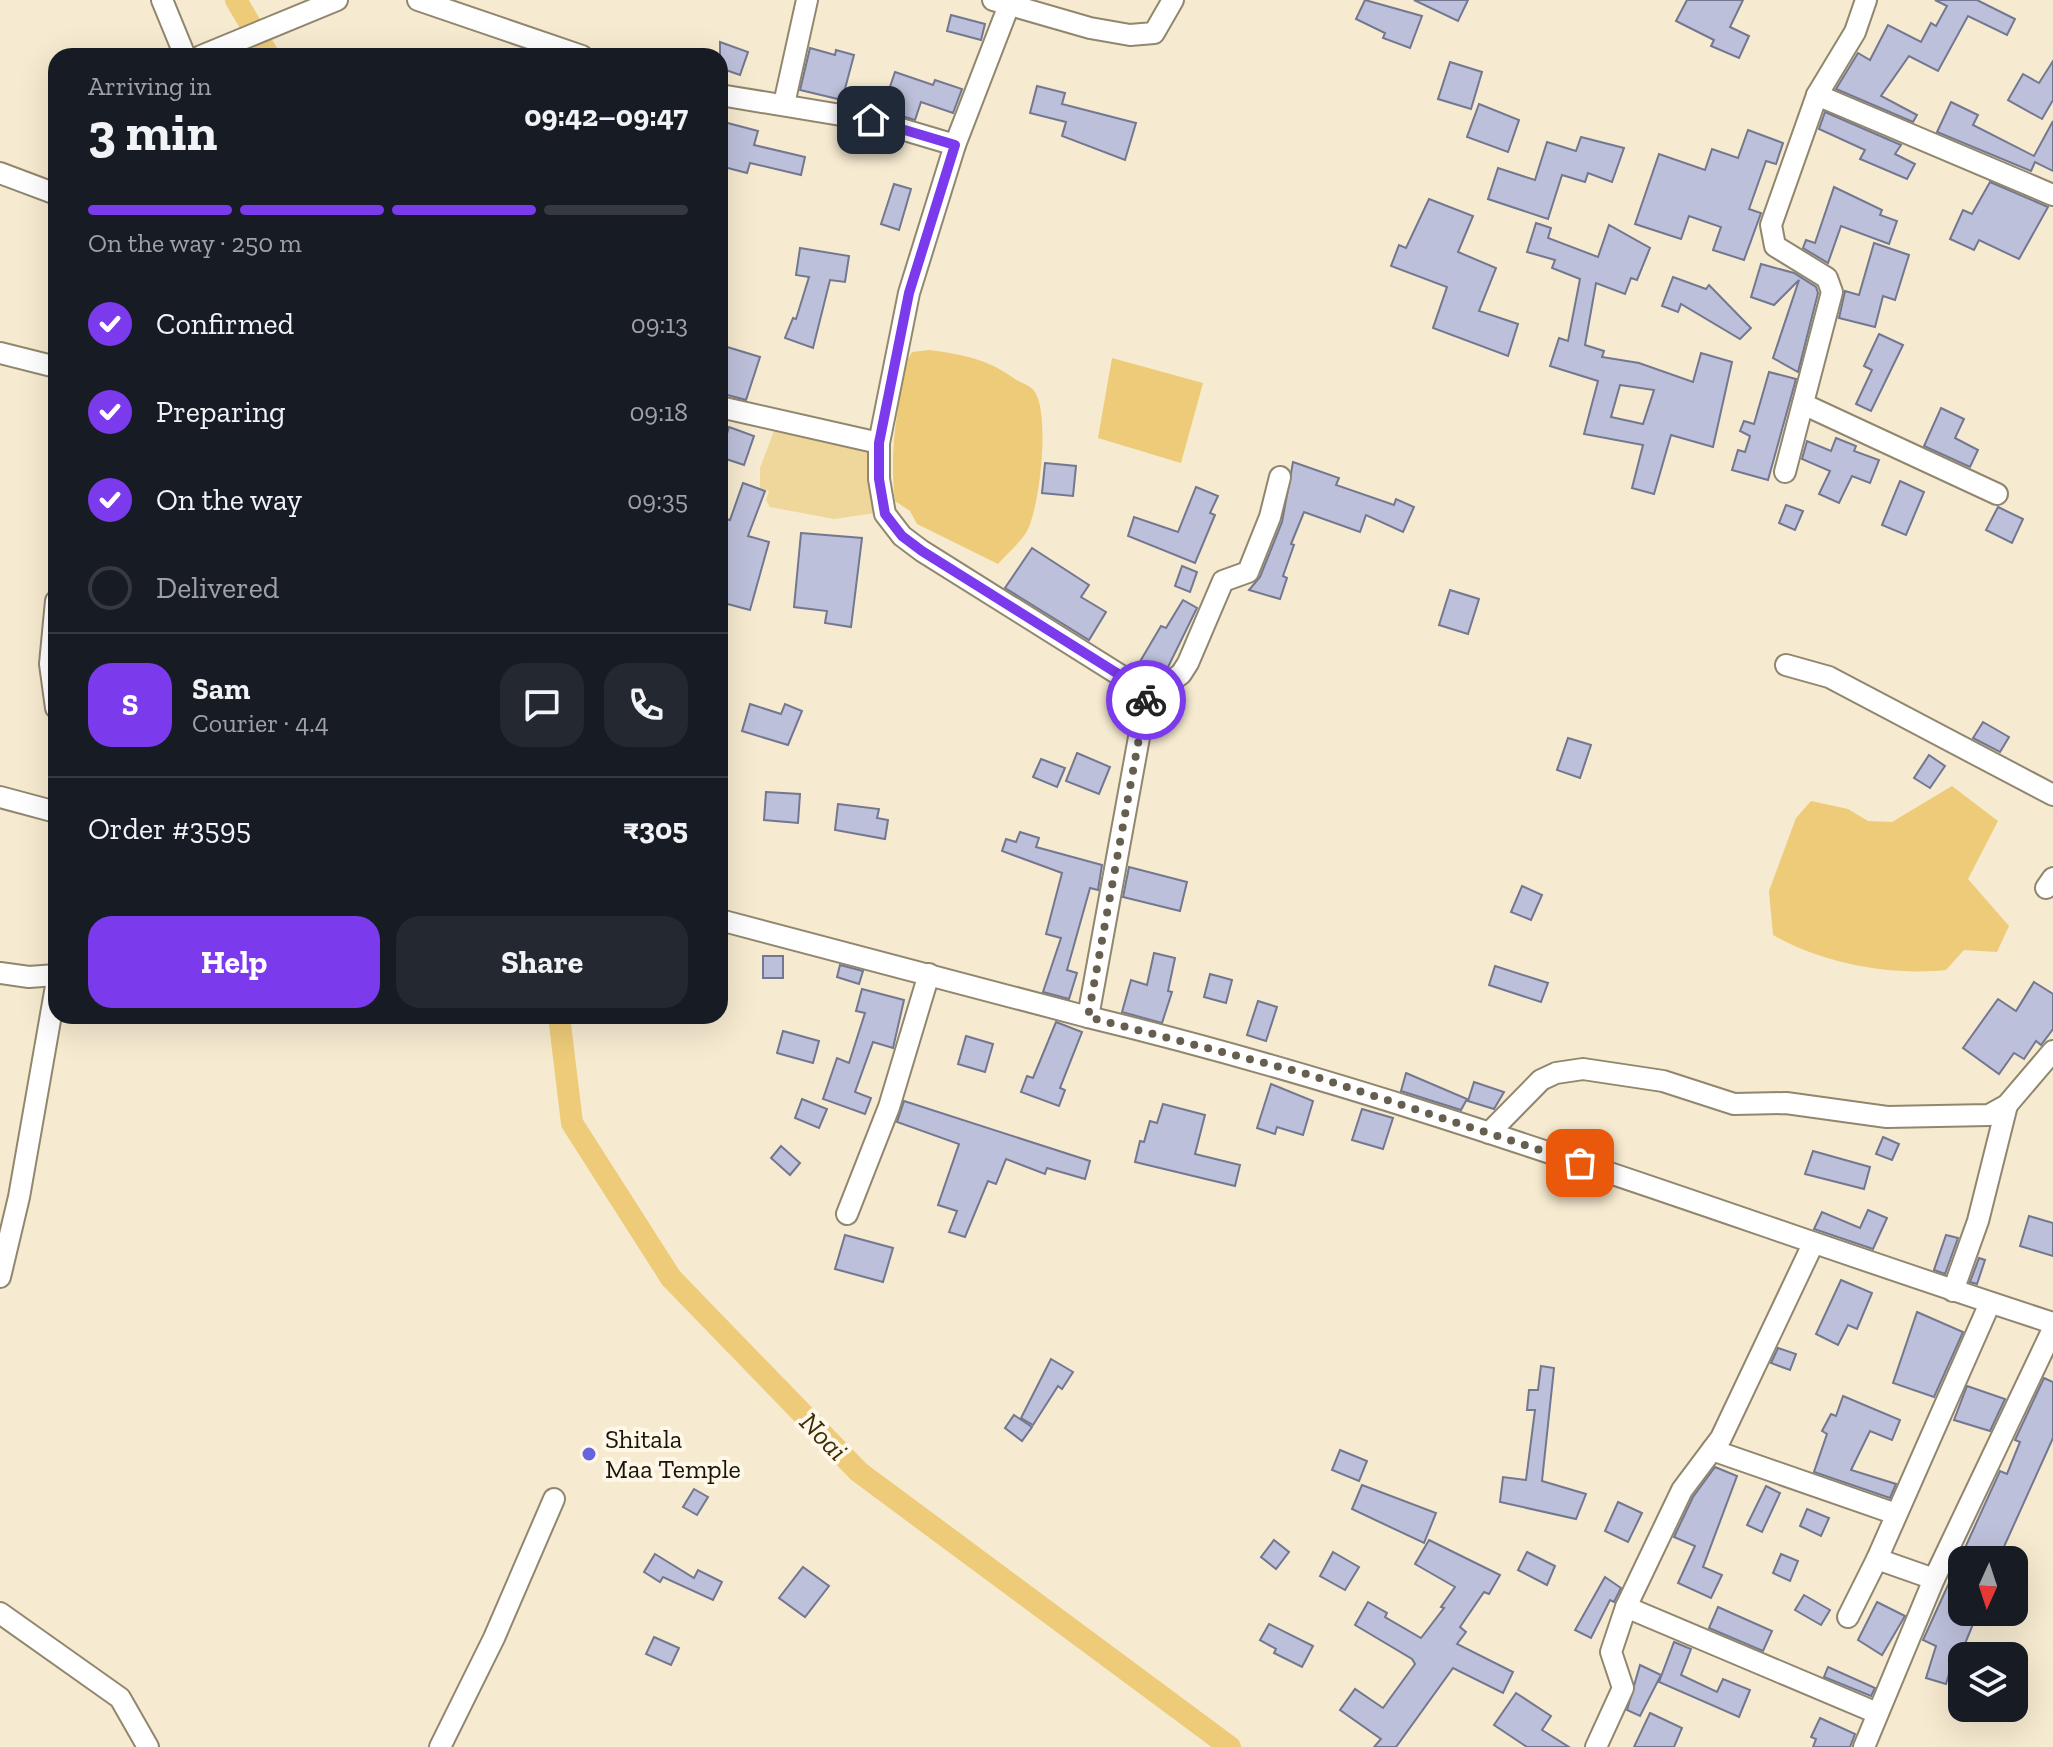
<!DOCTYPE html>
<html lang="en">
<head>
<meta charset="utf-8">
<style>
	body { margin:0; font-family:"Zilla Slab",serif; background:#242831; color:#f1f3f6; height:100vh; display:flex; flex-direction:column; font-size:30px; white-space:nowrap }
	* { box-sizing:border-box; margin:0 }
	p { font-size:26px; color:#9ea1a6 }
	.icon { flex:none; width:44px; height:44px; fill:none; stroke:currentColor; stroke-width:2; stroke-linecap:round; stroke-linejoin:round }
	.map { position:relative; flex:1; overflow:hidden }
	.details { position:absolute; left:48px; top:48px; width:680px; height:976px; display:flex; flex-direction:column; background:#171b24; border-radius:24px; box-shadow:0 8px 32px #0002 }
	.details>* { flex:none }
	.needle { width:52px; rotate:183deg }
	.controls { position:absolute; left:1948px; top:1546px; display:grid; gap:16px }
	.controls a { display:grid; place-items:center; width:80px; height:80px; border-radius:16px; background:#171b24; box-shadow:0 8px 32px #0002; font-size:40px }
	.pin { position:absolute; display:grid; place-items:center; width:68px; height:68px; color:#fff; margin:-34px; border-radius:16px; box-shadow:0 4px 12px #0006 }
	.courier { position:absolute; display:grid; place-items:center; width:80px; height:80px; margin:-40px; border:6px solid #7c3aed; border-radius:50%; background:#fff; color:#222; box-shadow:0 2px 10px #0007 }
	.headline em { font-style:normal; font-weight:800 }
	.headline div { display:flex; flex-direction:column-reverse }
	.headline { display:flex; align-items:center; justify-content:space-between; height:136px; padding:0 40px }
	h1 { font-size:52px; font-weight:800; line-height:60px }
	.bar { display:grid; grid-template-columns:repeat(4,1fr); gap:12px 8px; align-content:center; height:96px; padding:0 40px }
	.bar i { height:10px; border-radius:6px; background:#363941 }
	.bar .active { background:#7c3aed }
	.bar p { grid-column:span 4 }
	.line { display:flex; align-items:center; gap:20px; padding:0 40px; border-top:2px solid #363941 }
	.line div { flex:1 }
	.round { display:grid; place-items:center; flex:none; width:84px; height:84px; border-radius:24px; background:#242831 }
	ol { padding:0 40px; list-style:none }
	li { display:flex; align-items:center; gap:24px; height:88px }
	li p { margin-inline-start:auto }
	li .icon { padding:8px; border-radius:50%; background:#7c3aed; color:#fff; stroke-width:4 }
	li:last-child { color:#9ea1a6 }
	li i { width:44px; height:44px; border:4px solid #363941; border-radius:50% }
	.action { display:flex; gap:16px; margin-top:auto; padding:16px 40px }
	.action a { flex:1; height:92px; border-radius:24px; background:#7c3aed; color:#fff; font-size:32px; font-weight:800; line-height:92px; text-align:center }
	.action a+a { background:#242831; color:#f1f3f6 }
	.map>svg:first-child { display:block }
	.green { fill:#efd69a }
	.water { fill:#edcb79 }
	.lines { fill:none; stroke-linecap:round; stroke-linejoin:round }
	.canal { stroke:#edcb79; stroke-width:22 }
	.building { fill:#bcc0da; stroke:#73778f; stroke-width:2; fill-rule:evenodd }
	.minor-casing { stroke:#91866e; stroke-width:24 }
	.minor { stroke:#fff; stroke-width:20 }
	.done { stroke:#665f4f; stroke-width:8; stroke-dasharray:0 14.4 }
	.route { stroke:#7c3aed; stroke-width:10 }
	.poi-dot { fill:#6566df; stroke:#fff8e8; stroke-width:3 }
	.labels { text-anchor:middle; stroke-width:8; stroke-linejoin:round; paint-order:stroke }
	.poi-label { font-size:26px; fill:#18140a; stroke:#fff8e8; text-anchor:start }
	.water-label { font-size:28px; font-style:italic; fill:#3b2d08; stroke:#fff8e8 }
</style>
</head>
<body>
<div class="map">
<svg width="2053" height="1747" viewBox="0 0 2053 1747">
	<rect width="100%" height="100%" fill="#f6ead0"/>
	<polygon class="green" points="760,424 872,451 875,513 834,519 770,507 766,500 769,491 760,488 760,468 774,431"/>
	<g class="water">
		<path d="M 929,350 C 961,354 988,359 1015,379 C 1021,383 1031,385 1035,392 C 1050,416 1040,507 1027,531 C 1020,543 1007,554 998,564 L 917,524 L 910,511 L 895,501 C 889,451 897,408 908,359 L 912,352 Z"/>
		<polygon points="1112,358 1203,383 1181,463 1098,438"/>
		<path d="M 1952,786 L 1998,821 L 1968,879 L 2009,926 L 1997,952 L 1964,950 L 1946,970 C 1889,976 1822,963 1773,935 L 1769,891 L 1796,818 L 1811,801 L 1848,809 L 1868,821 L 1892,822 Z"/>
	</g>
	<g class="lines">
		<g class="canal">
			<polyline points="236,0 269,56"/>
			<polyline points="559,1016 572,1123 671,1278 859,1472 1230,1747"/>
		</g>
	</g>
	<g class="building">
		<polygon points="1365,0 1422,16 1410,48 1383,38 1385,33 1356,19"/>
		<polygon points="1414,0 1468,0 1458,21"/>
		<polygon points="1687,0 1743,0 1730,27 1749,36 1739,58 1711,46 1714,40 1676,21"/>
		<polygon points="1935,0 1977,0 2015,19 2007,35 1968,16 1938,71 1909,56 1881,96 1917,115 1913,122 1836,89 1858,53 1870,60 1888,25 1921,42 1931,23 1936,26 1947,6"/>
		<polygon points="951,15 985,24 981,40 947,31"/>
		<polygon points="720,42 748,52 740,75 720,68"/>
		<polygon points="810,48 835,55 836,50 854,55 842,100 800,90"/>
		<polygon points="2053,61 2053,100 2042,119 2008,100 2023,74 2039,83"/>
		<polygon points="1450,62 1482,72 1471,109 1438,99"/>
		<polygon points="895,72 933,85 935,80 962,89 953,113 921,102 915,120 882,110"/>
		<polygon points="1037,86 1065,93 1062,104 1136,123 1125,160 1062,136 1066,122 1030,113"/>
		<polygon points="1951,102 1978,115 1973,125 2034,156 2053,121 2053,171 2035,162 2031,171 1937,132"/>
		<polygon points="1479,104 1519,120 1508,152 1467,137"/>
		<polygon points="1825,112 1901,145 1895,154 1915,164 1907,179 1860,159 1865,150 1819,129"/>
		<polygon points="720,121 758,131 754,145 805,157 801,175 750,163 747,173 720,166"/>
		<polygon points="1748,130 1783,143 1776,164 1766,161 1749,209 1761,213 1744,260 1713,250 1721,227 1689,216 1681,239 1635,224 1659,154 1705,170 1712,149 1738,158"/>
		<polygon points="1581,137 1624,148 1612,182 1588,173 1585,182 1562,175 1548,219 1488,199 1498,168 1535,180 1547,142 1576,151"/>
		<polygon points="1990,182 2048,207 2019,259 1979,240 1974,250 1950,239 1963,210 1972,214"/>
		<polygon points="894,184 911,189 899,230 881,224"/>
		<polygon points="1834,187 1882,210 1880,215 1897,221 1889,244 1841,226 1828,263 1803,248 1806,240 1815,243"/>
		<polygon points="1429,199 1473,216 1458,252 1496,268 1479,311 1518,324 1508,356 1433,328 1447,287 1391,266 1399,245 1406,248"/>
		<path d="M 1536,223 L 1551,228 L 1548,238 L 1598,257 L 1609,225 L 1650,248 L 1637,280 L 1631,278 L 1625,294 L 1596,283 L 1585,345 L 1604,351 L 1602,357 L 1639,363 L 1693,382 L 1701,353 L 1732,362 L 1713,447 L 1671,435 L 1654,494 L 1632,488 L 1643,445 L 1584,434 L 1598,381 L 1550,366 L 1559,338 L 1568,341 L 1580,279 L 1552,268 L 1555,260 L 1527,252 ZM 1620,385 L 1654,390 L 1643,424 L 1611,417 Z"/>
		<polygon points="1874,243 1909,255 1895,300 1883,296 1875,327 1839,318 1845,291 1859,295"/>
		<polygon points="800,248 849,256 845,282 830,280 813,348 785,338 793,318 796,319 809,277 796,275"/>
		<polygon points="1761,264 1794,273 1816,287 1818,293 1798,372 1773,358 1799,280 1774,305 1751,297"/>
		<polygon points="1673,277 1706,289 1709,285 1751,328 1740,339 1681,304 1678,312 1662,306"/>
		<polygon points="1879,334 1903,345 1871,411 1856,404 1872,370 1864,366"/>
		<polygon points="724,346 760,357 746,400 720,393 720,359"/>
		<polygon points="1769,372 1796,379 1768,480 1732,470 1738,450 1745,452 1750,436 1740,431 1744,421 1754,424"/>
		<polygon points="1941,408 1964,419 1955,438 1978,450 1970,467 1924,446"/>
		<polygon points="729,427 754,436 744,465 720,457"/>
		<polygon points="1836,438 1856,446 1854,451 1879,460 1870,483 1852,476 1839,503 1819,494 1830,471 1802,459 1807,441 1831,451"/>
		<polygon points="1293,462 1339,478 1336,485 1394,505 1396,499 1414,507 1403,532 1366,515 1360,532 1304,512 1291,544 1294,545 1283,576 1287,578 1280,599 1249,590 1260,577 1282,522"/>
		<polygon points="1045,463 1076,466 1073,496 1042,493"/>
		<polygon points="1900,481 1924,492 1906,535 1882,525"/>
		<polygon points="743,483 765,491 748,536 769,542 750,610 720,602 720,518 730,520"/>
		<polygon points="1196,487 1218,496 1210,513 1215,515 1195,563 1128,536 1134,517 1178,532"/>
		<polygon points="1786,505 1803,511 1795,530 1779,523"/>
		<polygon points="1998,507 2023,519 2012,543 1986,530"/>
		<polygon points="801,533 862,538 851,627 825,623 827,611 794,607"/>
		<polygon points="1032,548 1089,585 1081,597 1106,612 1089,640 1005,588"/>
		<polygon points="1182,566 1197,572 1190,592 1175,586"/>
		<polygon points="1450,590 1479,599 1468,634 1439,625"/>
		<polygon points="1183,600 1197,608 1168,667 1149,681 1135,670 1161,626 1166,628"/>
		<polygon points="750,704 781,714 785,704 802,711 788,745 742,731"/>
		<polygon points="1983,722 2009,737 2000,752 1973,738"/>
		<polygon points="1568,738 1591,745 1580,778 1557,770"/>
		<polygon points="1077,753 1110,767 1099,794 1066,781"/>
		<polygon points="1929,755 1945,766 1930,788 1914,778"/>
		<polygon points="1041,759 1065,768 1057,787 1033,777"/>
		<polygon points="766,792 800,794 798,823 764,820"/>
		<polygon points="838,804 879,809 877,818 888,820 885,839 835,830"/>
		<polygon points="1020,832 1039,838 1036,847 1102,865 1098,890 1090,888 1067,970 1077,973 1069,999 1043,992 1061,938 1046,934 1062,873 1002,851 1006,839 1016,842"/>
		<polygon points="1129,867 1187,882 1180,911 1123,897"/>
		<polygon points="1522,886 1542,895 1531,920 1511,912"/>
		<polygon points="1154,953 1175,958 1168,991 1172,992 1162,1023 1122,1012 1131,980 1147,985"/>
		<rect x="763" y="956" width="20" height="22"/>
		<polygon points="840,965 863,971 859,984 837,977"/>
		<polygon points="1495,966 1548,983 1541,1002 1489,985"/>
		<polygon points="1210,974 1232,980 1226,1003 1204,997"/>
		<polygon points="2034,982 2053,994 2053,1029 2041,1045 2036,1041 2024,1059 2014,1053 1999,1074 1963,1048 1998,999 2016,1011"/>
		<polygon points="862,989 904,1000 893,1048 873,1042 855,1092 871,1098 865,1114 823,1099 837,1058 849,1063 865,1013 856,1011"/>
		<polygon points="1258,1001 1277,1007 1266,1041 1247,1035"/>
		<polygon points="1056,1022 1082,1032 1060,1088 1065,1090 1059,1106 1021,1092 1027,1076 1033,1078"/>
		<polygon points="783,1031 819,1041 813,1063 777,1053"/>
		<polygon points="966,1036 993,1044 985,1072 958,1064"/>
		<polygon points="1406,1073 1467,1099 1461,1110 1401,1091"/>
		<polygon points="1474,1082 1504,1092 1494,1109 1468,1101"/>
		<polygon points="1271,1084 1313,1101 1303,1135 1277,1127 1275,1134 1257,1128"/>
		<polygon points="802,1099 827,1109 819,1128 795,1118"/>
		<polygon points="904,1101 1090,1161 1085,1179 1047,1168 1045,1174 1006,1159 996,1184 988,1181 965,1237 949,1232 957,1211 938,1205 959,1144 897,1122"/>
		<polygon points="1163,1104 1205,1115 1195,1154 1240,1165 1235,1186 1135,1162 1140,1141 1144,1142 1150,1121 1157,1123"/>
		<polygon points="1362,1109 1393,1118 1383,1149 1352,1140"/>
		<polygon points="1883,1137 1899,1144 1892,1160 1876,1154"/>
		<polygon points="781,1146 800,1163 790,1175 771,1158"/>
		<polygon points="1813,1151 1870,1167 1864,1189 1805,1174"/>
		<polygon points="1868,1210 1887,1218 1873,1249 1814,1229 1822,1212 1860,1228"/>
		<polygon points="2029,1216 2053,1223 2053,1256 2020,1246"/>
		<polygon points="845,1235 893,1248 883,1282 835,1269"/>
		<polygon points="1946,1235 1958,1238 1945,1274 1934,1270"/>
		<polygon points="1979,1258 1985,1260 1977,1284 1970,1282"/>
		<polygon points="1841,1280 1872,1293 1857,1329 1848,1325 1838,1345 1816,1334"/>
		<polygon points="1917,1312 1963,1332 1934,1397 1893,1383"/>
		<polygon points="1778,1348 1796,1354 1790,1370 1771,1363"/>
		<polygon points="1051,1359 1073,1372 1062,1389 1058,1386 1033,1425 1021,1418"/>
		<polygon points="1541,1366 1554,1368 1542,1481 1586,1494 1576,1519 1500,1502 1503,1477 1526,1480 1535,1410 1527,1410 1529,1390 1538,1390"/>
		<polygon points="2044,1378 2053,1382 2053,1438 1998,1560 1962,1560 1962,1612 1978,1612 1960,1656 1955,1654 1946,1684 1926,1678 1936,1646 1923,1640 2000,1471 2007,1474 2020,1442 2015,1440"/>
		<polygon points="1967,1386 2005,1399 1990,1431 1954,1420"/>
		<polygon points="1843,1396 1900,1420 1892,1440 1870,1431 1851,1470 1896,1484 1890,1498 1814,1472 1827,1434 1822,1431 1831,1414 1836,1416"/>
		<polygon points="1014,1415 1032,1427 1022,1441 1005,1428"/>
		<polygon points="1340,1450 1367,1461 1359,1481 1332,1470"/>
		<polygon points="1715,1467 1737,1476 1703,1567 1722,1575 1711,1598 1678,1583 1695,1546 1674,1537 1693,1497"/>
		<polygon points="1362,1485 1436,1513 1424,1543 1352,1509"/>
		<polygon points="1766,1486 1780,1493 1762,1532 1747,1525"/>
		<polygon points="694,1489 708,1497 697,1515 683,1507"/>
		<polygon points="1618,1502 1642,1513 1628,1542 1605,1531"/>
		<polygon points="1807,1509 1829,1518 1821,1536 1800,1526"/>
		<polygon points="1274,1540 1289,1552 1276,1569 1261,1557"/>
		<polygon points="1429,1540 1500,1575 1489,1594 1484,1592 1460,1627 1466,1632 1457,1644 1513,1672 1503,1693 1453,1668 1396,1747 1374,1747 1381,1739 1340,1710 1355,1689 1383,1708 1415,1664 1412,1659 1355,1625 1368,1602 1387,1613 1385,1617 1421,1638 1444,1608 1441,1607 1455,1587 1415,1564"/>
		<polygon points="1333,1552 1359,1567 1345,1590 1320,1576"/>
		<polygon points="1527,1552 1555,1566 1547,1585 1518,1570"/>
		<polygon points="655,1554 694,1578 698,1570 722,1582 713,1600 663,1577 660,1582 644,1572"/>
		<polygon points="1781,1554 1798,1561 1790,1581 1773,1573"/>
		<polygon points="803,1567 829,1586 805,1617 779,1598"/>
		<polygon points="1605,1577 1621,1588 1614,1602 1610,1600 1591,1638 1575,1630"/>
		<polygon points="1804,1595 1830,1610 1821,1625 1795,1610"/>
		<polygon points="1877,1602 1905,1616 1882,1655 1858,1640"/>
		<polygon points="1718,1607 1772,1631 1763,1651 1709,1628"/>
		<polygon points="1269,1624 1313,1646 1302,1667 1274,1653 1276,1649 1260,1640"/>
		<polygon points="654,1637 679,1648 671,1665 646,1654"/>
		<polygon points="1674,1642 1691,1649 1681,1675 1717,1692 1723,1679 1750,1690 1739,1717 1659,1682"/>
		<polygon points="1640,1665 1661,1675 1640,1716 1627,1710"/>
		<polygon points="1828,1667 1875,1688 1871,1696 1824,1677"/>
		<polygon points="1516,1693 1551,1716 1542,1730 1569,1747 1527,1747 1494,1725"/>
		<polygon points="1650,1713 1682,1728 1674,1747 1634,1747"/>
		<polygon points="1820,1718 1855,1734 1850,1747 1813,1747 1816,1739 1811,1737"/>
	</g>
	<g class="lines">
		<g class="minor-casing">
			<g id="minor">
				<polyline points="162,0 185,56"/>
				<polyline points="418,0 582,56"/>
				<polyline points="993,0 1090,28 1130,35 1154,33 1173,0"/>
				<path d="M 1009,5 L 955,145 L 909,293 L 879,443 L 879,479 L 885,514 L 902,536 L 922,551 L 1123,677 L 1146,699 L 1088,1017 C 1417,1096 1732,1219 2053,1323"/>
				<polyline points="201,56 337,0"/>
				<polyline points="720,95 871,120 955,145"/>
				<polyline points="1817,95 2053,195"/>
				<polyline points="784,104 807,0"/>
				<polyline points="0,173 56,194"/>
				<polyline points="0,353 56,367"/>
				<polyline points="1803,404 1997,494"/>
				<polyline points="720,407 879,443"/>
				<polyline points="1785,472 1832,292 1827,278 1775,246 1771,225 1817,95 1855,32 1866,0"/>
				<polyline points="56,601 50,664 56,708"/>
				<polyline points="1786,665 1829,677 2053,795"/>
				<polyline points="1146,699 1181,674 1188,663 1223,581 1248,572 1270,517 1280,477"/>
				<polyline points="0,797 56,812"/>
				<polyline points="2046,888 2053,878"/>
				<polyline points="720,920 1088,1017"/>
				<polyline points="0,973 29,977 56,975"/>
				<polyline points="1489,1133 1541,1080 1556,1073 1583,1069 1663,1081 1734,1104 1786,1103 1887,1117 1989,1115 2007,1105 2053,1051"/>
				<polyline points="847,1214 889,1107 929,974"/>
				<polyline points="0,1277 19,1197 56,986"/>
				<polyline points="1953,1291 1978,1221 2007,1105"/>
				<polyline points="1712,1450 1896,1514"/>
				<polyline points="1934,1579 1877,1559 1990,1303"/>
				<polyline points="1626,1607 1877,1713"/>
				<polyline points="0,1613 120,1698 148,1747"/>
				<polyline points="1848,1617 1877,1559"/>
				<polyline points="440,1747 494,1638 554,1499"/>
				<polyline points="1596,1747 1623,1688 1611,1652 1626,1607 1682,1490 1721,1438 1813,1244"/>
				<polyline points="1864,1747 1934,1579 2053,1329"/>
			</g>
		</g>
		<use href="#minor" class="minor"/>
	</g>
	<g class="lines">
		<polyline class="done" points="1146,700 1088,1017 1307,1074 1580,1163"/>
		<polyline class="route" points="871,120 955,145 909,293 879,443 879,479 885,514 902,536 922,551 1123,677 1137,687 1146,700"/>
	</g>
	<circle class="poi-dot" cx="589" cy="1454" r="8"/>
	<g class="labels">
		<g class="poi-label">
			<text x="605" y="1448">Shitala<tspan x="605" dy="30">Maa Temple</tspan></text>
		</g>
		<g class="water-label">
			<text transform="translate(824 1436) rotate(46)" y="10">Noai</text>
		</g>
	</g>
</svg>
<div class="controls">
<a><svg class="needle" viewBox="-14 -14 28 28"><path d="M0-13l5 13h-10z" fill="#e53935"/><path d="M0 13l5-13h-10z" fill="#9ea1a6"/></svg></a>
<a><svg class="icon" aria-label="layers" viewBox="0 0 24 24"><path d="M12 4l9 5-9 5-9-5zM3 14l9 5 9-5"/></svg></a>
</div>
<div class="pin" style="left:1580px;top:1163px;background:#ea580c"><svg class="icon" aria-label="bag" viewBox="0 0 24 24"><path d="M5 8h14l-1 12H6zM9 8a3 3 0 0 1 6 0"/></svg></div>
<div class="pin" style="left:871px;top:120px;background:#1f2937"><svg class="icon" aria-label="home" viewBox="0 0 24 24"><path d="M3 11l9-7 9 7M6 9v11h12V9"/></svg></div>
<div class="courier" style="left:1146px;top:700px"><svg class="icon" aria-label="bike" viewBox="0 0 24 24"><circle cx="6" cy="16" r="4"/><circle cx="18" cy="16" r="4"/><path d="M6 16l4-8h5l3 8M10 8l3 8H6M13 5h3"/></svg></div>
<section class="details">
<div class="headline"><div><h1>3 min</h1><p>Arriving in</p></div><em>09:42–09:47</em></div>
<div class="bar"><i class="active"></i><i class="active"></i><i class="active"></i><i></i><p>On the way · 250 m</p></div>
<ol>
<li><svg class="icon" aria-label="check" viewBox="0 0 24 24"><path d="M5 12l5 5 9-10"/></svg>Confirmed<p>09:13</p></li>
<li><svg class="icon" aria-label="check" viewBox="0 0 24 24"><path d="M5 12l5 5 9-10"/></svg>Preparing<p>09:18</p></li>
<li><svg class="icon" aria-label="check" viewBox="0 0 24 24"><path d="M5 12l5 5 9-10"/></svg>On the way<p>09:35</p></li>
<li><i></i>Delivered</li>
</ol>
<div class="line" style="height:144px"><b class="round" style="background:#7c3aed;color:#fff">S</b><div><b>Sam</b><p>Courier · 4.4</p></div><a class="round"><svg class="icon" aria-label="chat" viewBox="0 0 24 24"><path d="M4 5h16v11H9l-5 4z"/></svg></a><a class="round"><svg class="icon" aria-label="phone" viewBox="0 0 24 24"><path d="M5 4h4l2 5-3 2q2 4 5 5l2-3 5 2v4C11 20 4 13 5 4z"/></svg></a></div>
<div class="line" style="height:104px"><div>Order #3595</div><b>₹305</b></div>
<div class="action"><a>Help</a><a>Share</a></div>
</section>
</div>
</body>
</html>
